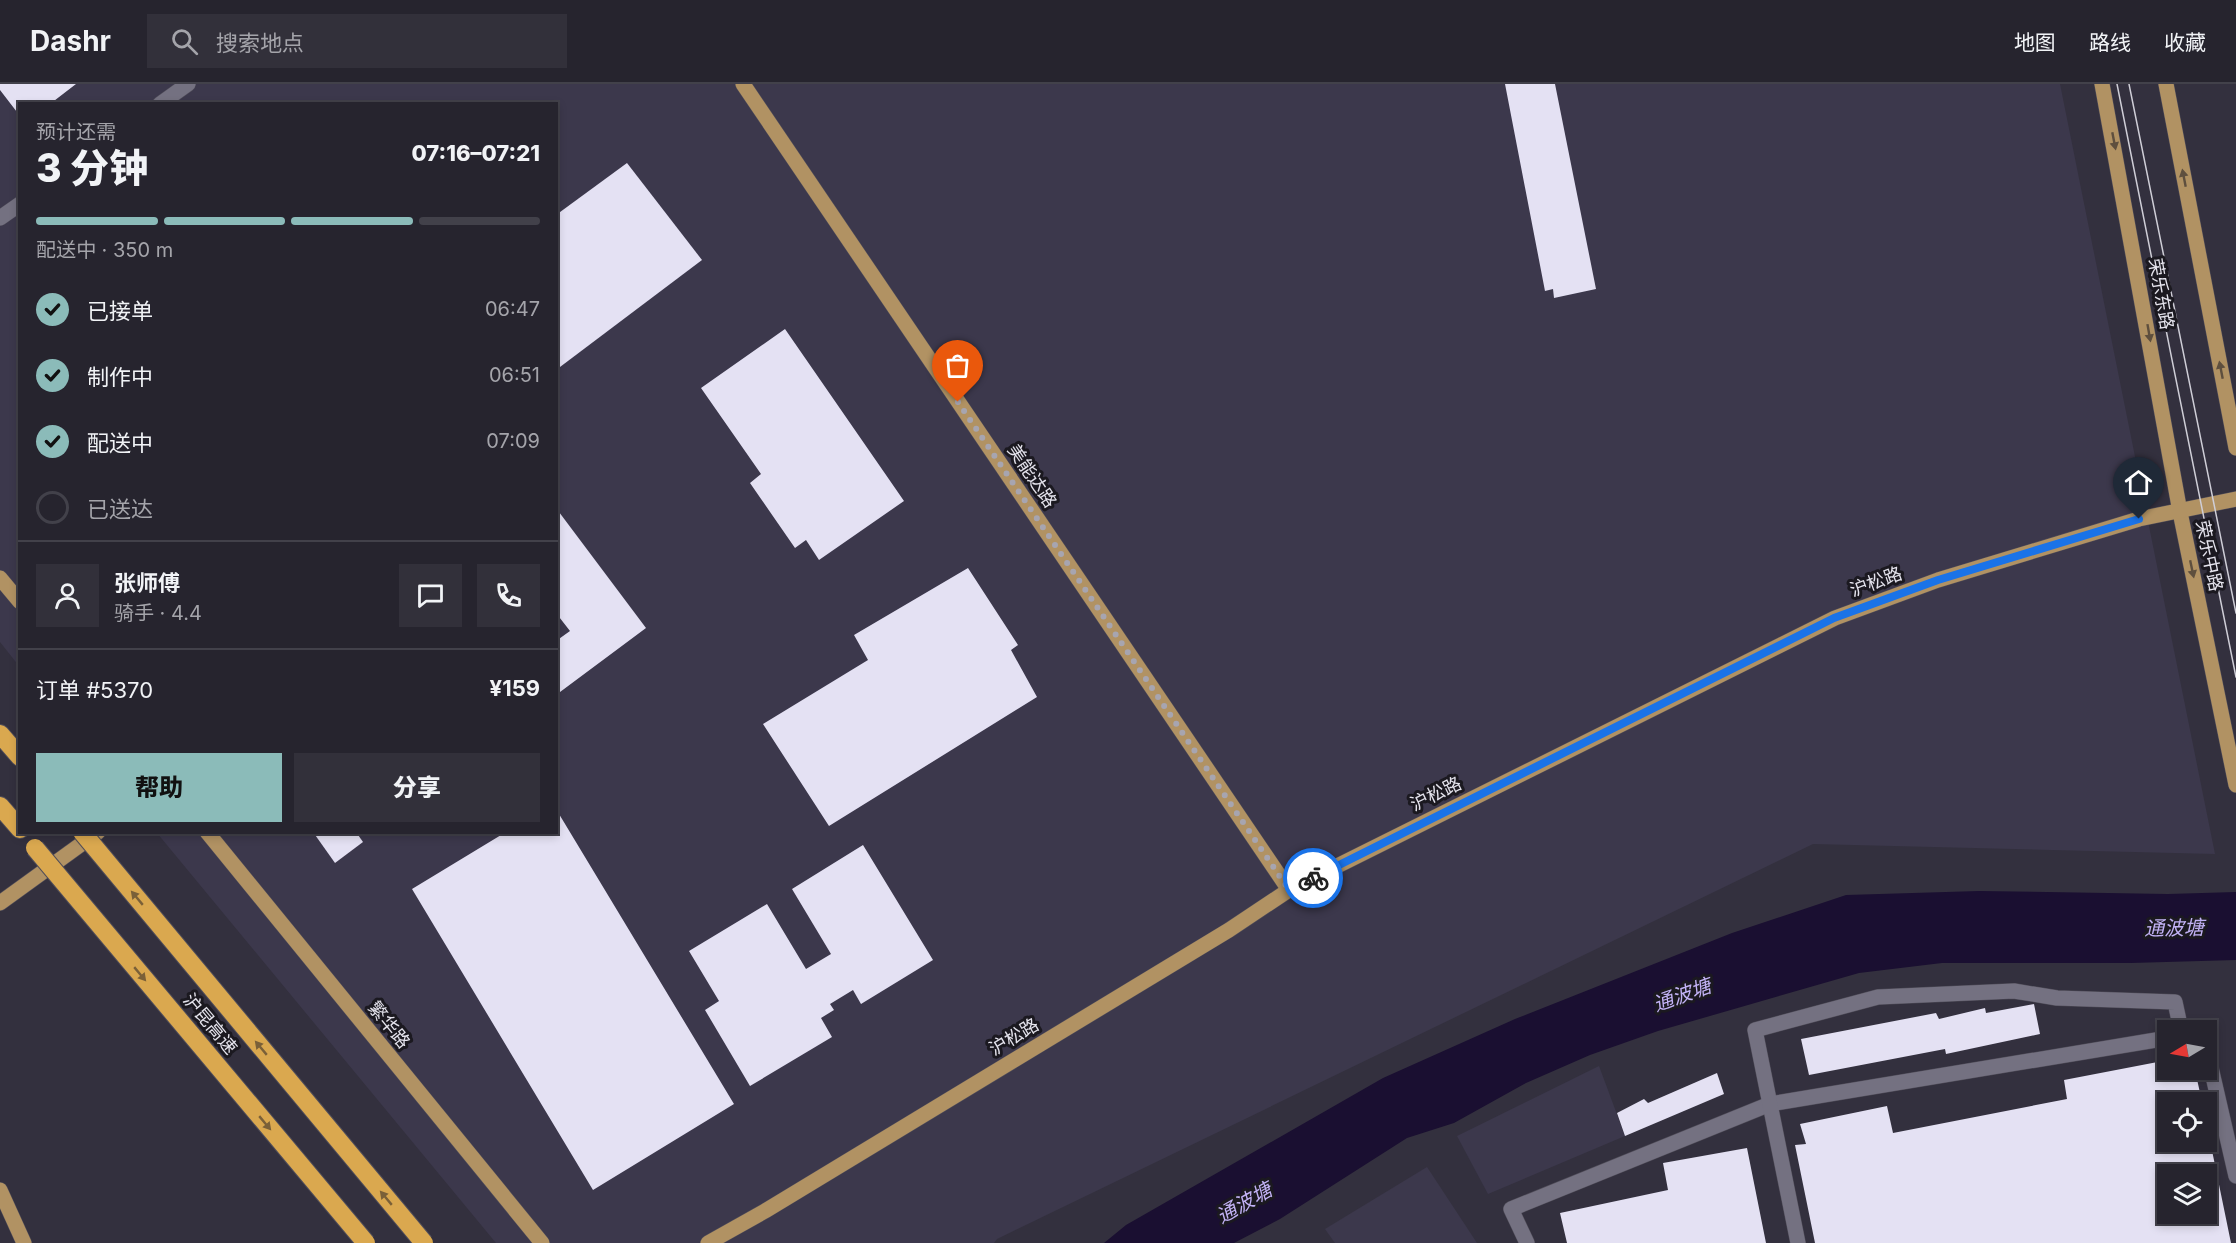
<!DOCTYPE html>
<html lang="zh">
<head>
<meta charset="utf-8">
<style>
	body { margin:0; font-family:Inter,"Noto Sans SC",sans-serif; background:#32303a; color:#f1f3f6; height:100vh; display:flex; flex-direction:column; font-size:22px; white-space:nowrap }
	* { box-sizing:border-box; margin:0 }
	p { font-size:20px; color:#a4a4aa }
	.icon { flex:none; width:33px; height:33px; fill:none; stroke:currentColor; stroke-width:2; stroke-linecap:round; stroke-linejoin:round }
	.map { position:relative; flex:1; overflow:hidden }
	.panel { position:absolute; left:18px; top:18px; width:540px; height:732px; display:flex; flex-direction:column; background:#26242e; border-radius:0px; box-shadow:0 3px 9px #0003,0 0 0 2px #42414a }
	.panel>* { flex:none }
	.needle { width:39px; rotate:260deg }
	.buttons { position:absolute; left:2157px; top:936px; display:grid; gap:12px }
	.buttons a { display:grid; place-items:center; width:60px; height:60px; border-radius:0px; background:#26242e; box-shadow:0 3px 9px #0003,0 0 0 2px #42414a; font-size:30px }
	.pin { position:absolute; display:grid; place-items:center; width:51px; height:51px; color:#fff; margin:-62px -26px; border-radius:50% 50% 50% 0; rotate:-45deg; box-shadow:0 0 6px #0007 }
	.pin .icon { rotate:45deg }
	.courier { position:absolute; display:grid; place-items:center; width:60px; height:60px; margin:-30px; border:4px solid #1a73e8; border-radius:50%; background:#fff; color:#222; box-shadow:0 2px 8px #0007 }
	.headline em { font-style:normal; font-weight:800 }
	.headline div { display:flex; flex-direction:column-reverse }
	.headline { display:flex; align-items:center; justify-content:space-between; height:102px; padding:0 18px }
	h1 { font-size:39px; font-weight:800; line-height:45px }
	.bar { display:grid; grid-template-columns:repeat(4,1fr); gap:9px 6px; align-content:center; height:72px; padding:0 18px }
	.bar i { height:8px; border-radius:4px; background:#42414a }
	.bar .on { background:#8bbbb9 }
	.bar p { grid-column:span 4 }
	.line { display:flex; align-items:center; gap:15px; padding:0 18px; border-top:2px solid #42414a }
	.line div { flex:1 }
	.round { display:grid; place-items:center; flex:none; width:63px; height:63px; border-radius:0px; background:#32303a }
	ol { padding:0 18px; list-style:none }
	li { display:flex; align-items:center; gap:18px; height:66px }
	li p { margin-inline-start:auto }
	li .icon { padding:6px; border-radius:50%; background:#8bbbb9; color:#111; stroke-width:4 }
	li:last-child { color:#a4a4aa }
	li i { width:33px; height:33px; border:3px solid #42414a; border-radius:50% }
	.button { display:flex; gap:12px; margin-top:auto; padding:12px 18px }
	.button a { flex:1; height:69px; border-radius:0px; background:#8bbbb9; color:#111; font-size:24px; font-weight:800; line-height:69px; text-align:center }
	.button a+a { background:#32303a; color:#f1f3f6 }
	header { display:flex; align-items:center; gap:36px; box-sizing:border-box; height:84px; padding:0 30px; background:#26242e; border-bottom:2px solid #42414a }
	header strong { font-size:28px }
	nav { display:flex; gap:33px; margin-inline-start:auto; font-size:21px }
	.search { width:420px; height:54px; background:#32303a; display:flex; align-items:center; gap:15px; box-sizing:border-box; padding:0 21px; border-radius:0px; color:#a4a4aa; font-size:22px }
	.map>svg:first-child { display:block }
	.built { fill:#3c384c }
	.water { fill:#1a0f31 }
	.building { fill:#e4e1f3; fill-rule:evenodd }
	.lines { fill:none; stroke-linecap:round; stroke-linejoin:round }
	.minor-casing { stroke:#504d59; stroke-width:16 }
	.major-casing { stroke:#504d59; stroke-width:16 }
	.highway-casing { stroke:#504d59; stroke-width:20 }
	.minor { stroke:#747181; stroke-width:15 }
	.major { stroke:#b19263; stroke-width:15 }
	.highway { stroke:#daa84f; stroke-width:18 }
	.tram { stroke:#cfced7; stroke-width:1.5 }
	.highway-bridge-casing { stroke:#504d59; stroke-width:20; stroke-linecap:butt }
	.highway-bridge { stroke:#daa84f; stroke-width:18 }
	.oneway { fill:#5e4f3e }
	.oneway2 { fill:#7a6038 }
	.done { stroke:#a7a5b0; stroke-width:6; stroke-dasharray:0 10.8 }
	.route { stroke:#1a73e8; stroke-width:8 }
	.labels { text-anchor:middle; stroke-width:6; stroke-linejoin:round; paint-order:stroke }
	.street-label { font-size:18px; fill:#e5e4ed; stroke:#1b1920 }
	.water-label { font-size:20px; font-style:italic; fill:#c2b2f5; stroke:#1b1920 }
</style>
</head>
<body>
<header>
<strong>Dashr</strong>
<div class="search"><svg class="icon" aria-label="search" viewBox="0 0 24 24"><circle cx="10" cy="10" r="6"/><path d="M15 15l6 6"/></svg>搜索地点</div>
<nav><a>地图</a><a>路线</a><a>收藏</a></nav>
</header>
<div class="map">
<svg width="2236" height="1159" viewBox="0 0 2236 1159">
	<rect width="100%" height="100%" fill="#33303e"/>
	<g class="built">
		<polygon points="0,0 2060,0 2215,770 1813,760 997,1155 994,1159 496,1159 157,749 556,748 556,20 20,20 19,582 0,558"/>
		<polygon points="1599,982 1625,1052 1488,1110 1457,1052"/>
		<polygon points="1427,1083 1477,1159 1335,1159 1325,1145"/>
	</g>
	<polygon class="water" points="1979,807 2168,810 2236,808 2236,876 2131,879 1942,879 1859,889 1658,947 1590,971 1526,999 1454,1039 1407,1054 1280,1135 1234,1159 1104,1159 1126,1141 1383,994 1515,935 1732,849 1846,811"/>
	<g class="building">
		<polygon points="0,0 76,0 50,20 20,20 20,32 0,6"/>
		<polygon points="1505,0 1555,0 1596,205 1554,214 1553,205 1545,207"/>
		<polygon points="627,79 702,176 556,286 556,131"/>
		<polygon points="785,245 904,417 819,476 806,456 795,464 750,399 761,390 701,304"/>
		<polygon points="556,424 646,544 556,611 556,557 570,547 556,529"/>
		<polygon points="968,484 1018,561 1011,566 1037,613 829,742 763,640 868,576 854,551"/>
		<polygon points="556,725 734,1020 593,1106 412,805 506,748 556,748"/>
		<polygon points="313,748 356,748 363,758 335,779"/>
		<polygon points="863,761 933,876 861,920 853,906 830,920 834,926 821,934 832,953 750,1002 705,926 719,917 689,867 767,820 806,885 831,870 792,805"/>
		<polygon points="2034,920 2040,950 1946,970 1945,965 1809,991 1801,955 1936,929 1939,935 1985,924 1986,929"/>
		<path d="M 2168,976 L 2168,986 L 2195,986 L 2202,1018 L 2168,1018 L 2168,1058 L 2206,1058 L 2208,1047 L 2231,1159 L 1815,1159 L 1795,1061 L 1806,1060 L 1800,1040 L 1887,1022 L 1893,1049 L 2067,1015 L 2064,996 ZM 2168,1090 L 2206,1090 L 2206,1130 L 2168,1130 Z"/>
		<polygon points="1717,989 1724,1010 1625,1052 1617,1029 1644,1015 1648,1019"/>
		<polygon points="1747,1064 1766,1159 1567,1159 1560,1129 1668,1106 1663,1079"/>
	</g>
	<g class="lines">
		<g class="minor-casing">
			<g id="minor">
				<polyline points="160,20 188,0"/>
				<polyline points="0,134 20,120"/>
				<polyline points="2206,962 2236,1092"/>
				<polyline points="1527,1159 1511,1125 1770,1020 2168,954"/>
				<polyline points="1798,1159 1755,946 1878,913 2014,907 2057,914 2175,918 2181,946"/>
			</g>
		</g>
		<g class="major-casing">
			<g id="major">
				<polyline points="743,0 1289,806"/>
				<polyline points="2102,0 2180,428 2236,701"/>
				<polyline points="2166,0 2236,364"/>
				<polyline points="0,494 20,518"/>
				<polyline points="207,748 542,1159"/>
				<polyline points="0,819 98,748"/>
				<polyline points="0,1106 24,1159"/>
				<polyline points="708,1159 765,1127 1229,846 1289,806 1835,534 1938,496 2139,435 2236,415"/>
			</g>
		</g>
		<g class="highway-casing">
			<g id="highway">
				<polyline points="0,650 20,673"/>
				<polyline points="0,722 20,745"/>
			</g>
		</g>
		<use href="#minor" class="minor"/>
		<use href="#major" class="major"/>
		<use href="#highway" class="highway"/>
		<g class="tram">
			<path d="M 2117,0 C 2157,198 2195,395 2236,593"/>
			<polyline points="2129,0 2236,529"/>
		</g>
		<g class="highway-bridge-casing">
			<g id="highway-bridge">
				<polyline points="82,748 424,1159"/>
				<polyline points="35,764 366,1159"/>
			</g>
		</g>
		<use href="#highway-bridge" class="highway-bridge"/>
	</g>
	<defs><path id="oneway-solid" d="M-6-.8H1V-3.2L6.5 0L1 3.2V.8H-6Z" transform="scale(1.5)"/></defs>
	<g class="oneway">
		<use href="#oneway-solid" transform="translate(2114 57) rotate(79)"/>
		<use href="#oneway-solid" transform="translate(2184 94) rotate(-101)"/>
		<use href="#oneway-solid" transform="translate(2149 249) rotate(80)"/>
		<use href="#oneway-solid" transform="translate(2221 286) rotate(-101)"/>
		<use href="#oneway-solid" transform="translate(2192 485) rotate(78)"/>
	</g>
	<g class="oneway2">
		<use href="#oneway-solid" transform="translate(137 814) rotate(-130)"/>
		<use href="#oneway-solid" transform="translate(140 890) rotate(50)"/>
		<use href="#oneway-solid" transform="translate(261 964) rotate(-130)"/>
		<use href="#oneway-solid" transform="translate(265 1039) rotate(50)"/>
		<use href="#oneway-solid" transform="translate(386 1114) rotate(-130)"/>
	</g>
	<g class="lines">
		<polyline class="done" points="958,318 1289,806 1313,794"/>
		<polyline class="route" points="1313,794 1834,534 1938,496 2139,435"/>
	</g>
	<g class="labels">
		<g class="street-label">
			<text transform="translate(2161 210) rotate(80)" y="6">荣乐东路</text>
			<text transform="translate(1032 392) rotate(56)" y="6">美能达路</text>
			<text transform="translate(2209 472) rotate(78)" y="6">荣乐中路</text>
			<text transform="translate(1876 498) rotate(-20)" y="6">沪松路</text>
			<text transform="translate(1436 710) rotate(-26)" y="6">沪松路</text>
			<text transform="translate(210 940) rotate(50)" y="6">沪昆高速</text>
			<text transform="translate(389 941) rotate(51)" y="6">繁华路</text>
			<text transform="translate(1014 953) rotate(-31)" y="6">沪松路</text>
		</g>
		<g class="water-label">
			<text transform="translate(2174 844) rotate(-1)" y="7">通波塘</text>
			<text transform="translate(1682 911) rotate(-20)" y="7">通波塘</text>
			<text transform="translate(1244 1119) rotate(-30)" y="7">通波塘</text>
		</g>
	</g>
</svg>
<div class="buttons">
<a><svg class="needle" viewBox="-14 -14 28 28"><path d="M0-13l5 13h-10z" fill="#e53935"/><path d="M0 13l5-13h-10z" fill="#a4a4aa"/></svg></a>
<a><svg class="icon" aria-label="locate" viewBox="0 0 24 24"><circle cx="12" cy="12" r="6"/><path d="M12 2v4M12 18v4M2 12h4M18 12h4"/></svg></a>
<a><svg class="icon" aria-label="layers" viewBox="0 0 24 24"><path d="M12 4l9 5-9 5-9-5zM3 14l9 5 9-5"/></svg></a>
</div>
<div class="pin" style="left:958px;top:318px;background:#ea580c"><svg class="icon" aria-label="bag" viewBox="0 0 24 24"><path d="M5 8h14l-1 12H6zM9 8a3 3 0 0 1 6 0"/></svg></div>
<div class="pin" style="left:2139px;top:435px;background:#1f2937"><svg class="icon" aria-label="home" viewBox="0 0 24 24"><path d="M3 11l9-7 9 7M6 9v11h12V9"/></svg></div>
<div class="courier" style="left:1313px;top:794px"><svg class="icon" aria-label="bike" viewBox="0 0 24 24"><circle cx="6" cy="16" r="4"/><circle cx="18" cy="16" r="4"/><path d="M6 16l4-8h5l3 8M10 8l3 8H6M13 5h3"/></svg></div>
<section class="panel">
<div class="headline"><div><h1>3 分钟</h1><p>预计还需</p></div><em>07:16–07:21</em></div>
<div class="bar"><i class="on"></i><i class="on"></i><i class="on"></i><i></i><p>配送中 · 350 m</p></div>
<ol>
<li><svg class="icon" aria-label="check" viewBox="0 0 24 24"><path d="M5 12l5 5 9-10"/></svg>已接单<p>06:47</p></li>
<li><svg class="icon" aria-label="check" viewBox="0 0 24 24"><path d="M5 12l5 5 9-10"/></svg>制作中<p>06:51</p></li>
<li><svg class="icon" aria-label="check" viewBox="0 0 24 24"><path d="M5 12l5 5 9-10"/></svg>配送中<p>07:09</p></li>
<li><i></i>已送达</li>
</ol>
<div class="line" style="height:108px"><a class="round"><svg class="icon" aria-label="person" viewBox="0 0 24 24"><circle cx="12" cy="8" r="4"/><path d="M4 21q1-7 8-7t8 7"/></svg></a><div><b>张师傅</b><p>骑手 · 4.4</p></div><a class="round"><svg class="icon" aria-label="chat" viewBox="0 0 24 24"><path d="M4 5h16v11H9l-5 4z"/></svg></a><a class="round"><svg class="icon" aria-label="phone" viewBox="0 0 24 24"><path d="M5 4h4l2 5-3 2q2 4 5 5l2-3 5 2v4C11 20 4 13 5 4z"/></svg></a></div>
<div class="line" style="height:78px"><div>订单 #5370</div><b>¥159</b></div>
<div class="button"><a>帮助</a><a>分享</a></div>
</section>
</div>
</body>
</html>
